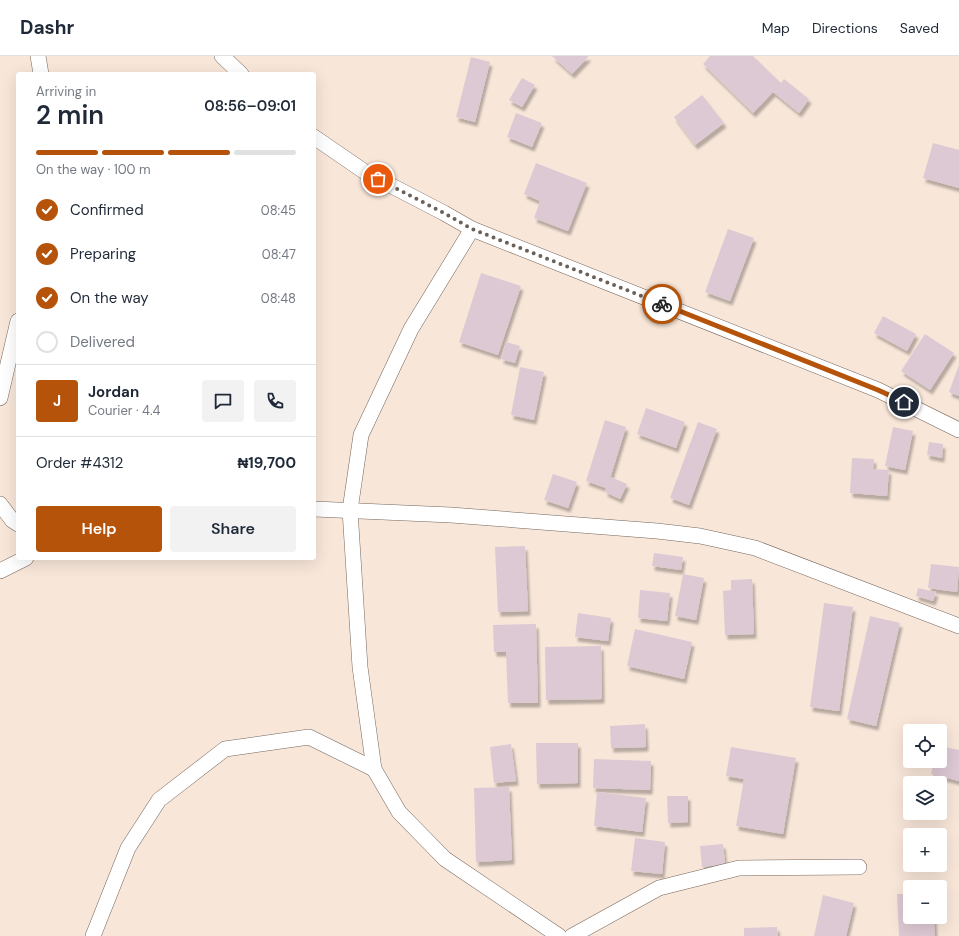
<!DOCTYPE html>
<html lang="en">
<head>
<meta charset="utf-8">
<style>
	body { margin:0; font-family:"DM Sans",sans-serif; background:#f2f2f3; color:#1f2937; height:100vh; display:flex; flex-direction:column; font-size:15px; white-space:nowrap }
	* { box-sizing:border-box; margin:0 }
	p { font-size:13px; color:#747a83 }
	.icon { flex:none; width:22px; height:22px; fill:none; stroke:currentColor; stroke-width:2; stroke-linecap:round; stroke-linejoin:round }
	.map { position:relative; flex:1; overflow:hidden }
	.drawer { position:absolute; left:16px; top:16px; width:300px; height:488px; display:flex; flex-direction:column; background:#fff; border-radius:4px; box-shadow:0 4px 16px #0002 }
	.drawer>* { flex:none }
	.buttons { position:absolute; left:903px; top:668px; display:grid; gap:8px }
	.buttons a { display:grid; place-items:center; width:44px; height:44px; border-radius:4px; background:#fff; box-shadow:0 4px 16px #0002; font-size:20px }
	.pin { position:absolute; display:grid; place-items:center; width:34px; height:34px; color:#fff; margin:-17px; border:2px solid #fff; border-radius:50%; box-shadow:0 1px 4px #0007 }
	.courier { position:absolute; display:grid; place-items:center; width:40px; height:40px; margin:-20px; border:3px solid #b45309; border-radius:50%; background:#fff; color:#222; box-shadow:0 1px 5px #0007 }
	.summary em { font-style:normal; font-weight:600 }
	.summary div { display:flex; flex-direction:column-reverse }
	.summary { display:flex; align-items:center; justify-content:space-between; height:68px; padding:0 20px }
	h1 { font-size:26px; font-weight:600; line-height:30px }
	.bar { display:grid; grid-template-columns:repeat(4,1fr); gap:6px 4px; align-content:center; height:48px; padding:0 20px }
	.bar i { height:5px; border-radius:3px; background:#e0e1e3 }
	.bar .on { background:#b45309 }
	.bar p { grid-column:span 4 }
	.line { display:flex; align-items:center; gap:10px; padding:0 20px; border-top:1px solid #e0e1e3 }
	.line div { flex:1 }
	.round { display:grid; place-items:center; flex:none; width:42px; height:42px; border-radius:4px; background:#f2f2f3 }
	ol { padding:0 20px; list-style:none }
	li { display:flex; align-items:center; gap:12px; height:44px }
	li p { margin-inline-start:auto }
	li .icon { padding:4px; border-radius:50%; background:#b45309; color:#fff; stroke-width:4 }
	li:last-child { color:#747a83 }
	li i { width:22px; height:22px; border:2px solid #e0e1e3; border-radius:50% }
	.button { display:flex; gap:8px; margin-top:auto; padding:8px 20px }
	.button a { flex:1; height:46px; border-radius:4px; background:#b45309; color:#fff; font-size:16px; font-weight:600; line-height:46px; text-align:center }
	.button a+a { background:#f2f2f3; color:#1f2937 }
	header { display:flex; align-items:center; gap:24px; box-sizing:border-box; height:56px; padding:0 20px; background:#fff; border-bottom:1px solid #e0e1e3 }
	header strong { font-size:19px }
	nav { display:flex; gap:22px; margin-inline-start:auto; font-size:14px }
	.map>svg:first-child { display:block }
	.building { fill:#ddc9d4; filter:url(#shadow) }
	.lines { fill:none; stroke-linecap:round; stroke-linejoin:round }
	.street-casing { stroke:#76665b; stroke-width:16 }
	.street { stroke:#fff; stroke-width:15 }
	.done { stroke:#6b6159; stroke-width:4; stroke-dasharray:0 7.2 }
	.route { stroke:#b45309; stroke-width:5 }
</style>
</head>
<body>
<header>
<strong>Dashr</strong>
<nav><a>Map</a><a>Directions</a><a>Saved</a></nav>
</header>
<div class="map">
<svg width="959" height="880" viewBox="0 0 959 880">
	<defs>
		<filter id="shadow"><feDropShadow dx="2.5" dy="4.5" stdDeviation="1" flood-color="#0004"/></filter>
	</defs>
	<rect width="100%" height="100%" fill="#f8e6d9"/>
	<g class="building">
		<polygon points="552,0 589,0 572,18"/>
		<polygon points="710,0 753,0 781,27 784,23 809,43 799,57 773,36 753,57 703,8"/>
		<polygon points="471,1 490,6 475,66 456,61"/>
		<polygon points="522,22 535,29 522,51 509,44"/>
		<polygon points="702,39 724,67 695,89 674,61"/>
		<polygon points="516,57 542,67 532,91 507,81"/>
		<polygon points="933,87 959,94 959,132 923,122"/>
		<polygon points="536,107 587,127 568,175 534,162 540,145 524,138"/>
		<polygon points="728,173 754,182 730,245 705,236"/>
		<polygon points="481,217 521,230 498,299 459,286"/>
		<polygon points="883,260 916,278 907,295 874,277"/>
		<polygon points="925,278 954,297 930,334 901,315"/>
		<polygon points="506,286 520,290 515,307 501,303"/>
		<polygon points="959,309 959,340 949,336"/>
		<polygon points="520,311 544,316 534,364 511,359"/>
		<polygon points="646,352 685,366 676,392 637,378"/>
		<polygon points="605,364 626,371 608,429 611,421 627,428 620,443 605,436 606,432 586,425"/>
		<polygon points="698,366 717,373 689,449 670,442"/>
		<polygon points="893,371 913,375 905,414 885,410"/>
		<polygon points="929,386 943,388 942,402 927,399"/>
		<polygon points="852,402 874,403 873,413 889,414 887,440 850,437"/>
		<polygon points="553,418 577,426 568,452 544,444"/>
		<polygon points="525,490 528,555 498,556 495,491"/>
		<polygon points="654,497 683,501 681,514 652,510"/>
		<polygon points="931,508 959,511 957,536 928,532"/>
		<polygon points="683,518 704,522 696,564 675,560"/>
		<polygon points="752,523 754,578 725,579 723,535 731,534 731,524"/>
		<polygon points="918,532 936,536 933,545 916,540"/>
		<polygon points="640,534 670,537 667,565 638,562"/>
		<polygon points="824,547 853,551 839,655 810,651"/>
		<polygon points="578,557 611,562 608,585 575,581"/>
		<polygon points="870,560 900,567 876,670 847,663"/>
		<polygon points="536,568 538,647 508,647 506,596 494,596 493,569"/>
		<polygon points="635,573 692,586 684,623 627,610"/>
		<polygon points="601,590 602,643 546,644 545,591"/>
		<polygon points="645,668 646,691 611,692 610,670"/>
		<polygon points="536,687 578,687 578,727 537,728"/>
		<polygon points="511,688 516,725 494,727 490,691"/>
		<polygon points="940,690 959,694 959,725 931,718 934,705 940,705"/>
		<polygon points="731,691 796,702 783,778 736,770 744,723 726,720"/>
		<polygon points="594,703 651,705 650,734 593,732"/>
		<polygon points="509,731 512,804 476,806 474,732"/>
		<polygon points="597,736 646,742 642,776 594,770"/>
		<polygon points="667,740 688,740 688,766 668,767"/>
		<polygon points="635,782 665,786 662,818 631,815"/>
		<polygon points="723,788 725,808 702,811 700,790"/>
		<polygon points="897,838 910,838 910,861 934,861 935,880 899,880"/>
		<polygon points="823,839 854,847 846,880 814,880"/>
		<polygon points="777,871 778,880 744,880 744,872"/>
	</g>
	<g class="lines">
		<g class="street-casing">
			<g id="street">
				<polyline points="38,0 41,18"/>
				<polyline points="222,0 241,18"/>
				<polyline points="314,81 365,116 444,157 472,173 878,334 959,374"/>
				<polyline points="472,173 411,273 361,379 350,454 360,611 374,713 399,756 445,803 559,880"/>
				<polyline points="0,342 18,265"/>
				<polyline points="0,448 12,464 18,468"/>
				<polyline points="314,453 451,459 657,475 700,480 755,492 959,570"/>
				<polyline points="0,515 26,502"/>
				<polyline points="93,880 128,792 159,744 225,693 309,681 374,713"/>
				<polyline points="572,880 659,832 739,812 859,811"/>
			</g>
		</g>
		<use href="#street" class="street"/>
	</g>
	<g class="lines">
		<polyline class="done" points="378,123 444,157 472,173 662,248"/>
		<polyline class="route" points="662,248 878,334 904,346"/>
	</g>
</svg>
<div class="buttons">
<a><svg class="icon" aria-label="locate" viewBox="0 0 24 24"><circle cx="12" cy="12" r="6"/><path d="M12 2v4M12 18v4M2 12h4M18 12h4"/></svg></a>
<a><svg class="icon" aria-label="layers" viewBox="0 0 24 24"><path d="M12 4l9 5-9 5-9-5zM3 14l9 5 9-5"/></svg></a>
<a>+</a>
<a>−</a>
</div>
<div class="pin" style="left:378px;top:123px;background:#ea580c"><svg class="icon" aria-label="bag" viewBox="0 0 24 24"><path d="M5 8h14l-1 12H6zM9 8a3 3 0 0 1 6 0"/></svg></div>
<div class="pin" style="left:904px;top:346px;background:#1f2937"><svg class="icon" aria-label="home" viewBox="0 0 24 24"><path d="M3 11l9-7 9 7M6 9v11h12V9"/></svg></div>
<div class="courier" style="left:662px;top:248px"><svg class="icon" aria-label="bike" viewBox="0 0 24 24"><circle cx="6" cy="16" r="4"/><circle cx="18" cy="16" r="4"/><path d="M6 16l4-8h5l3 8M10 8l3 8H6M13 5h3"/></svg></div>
<section class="drawer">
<div class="summary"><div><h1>2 min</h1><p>Arriving in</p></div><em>08:56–09:01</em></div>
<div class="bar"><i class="on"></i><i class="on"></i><i class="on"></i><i></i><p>On the way · 100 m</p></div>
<ol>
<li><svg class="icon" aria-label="check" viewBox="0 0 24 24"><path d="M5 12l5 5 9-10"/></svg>Confirmed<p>08:45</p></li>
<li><svg class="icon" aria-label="check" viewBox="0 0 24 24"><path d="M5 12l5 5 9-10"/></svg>Preparing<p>08:47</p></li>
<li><svg class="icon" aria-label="check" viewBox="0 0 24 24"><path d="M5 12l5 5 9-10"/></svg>On the way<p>08:48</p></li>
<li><i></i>Delivered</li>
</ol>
<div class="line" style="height:72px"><b class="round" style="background:#b45309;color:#fff">J</b><div><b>Jordan</b><p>Courier · 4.4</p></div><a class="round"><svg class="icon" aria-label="chat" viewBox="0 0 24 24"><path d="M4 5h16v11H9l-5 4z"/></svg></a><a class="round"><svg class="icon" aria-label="phone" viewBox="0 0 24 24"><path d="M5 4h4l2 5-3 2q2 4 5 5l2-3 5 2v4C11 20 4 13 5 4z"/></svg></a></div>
<div class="line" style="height:52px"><div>Order #4312</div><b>₦19,700</b></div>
<div class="button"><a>Help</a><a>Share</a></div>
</section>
</div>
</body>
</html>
